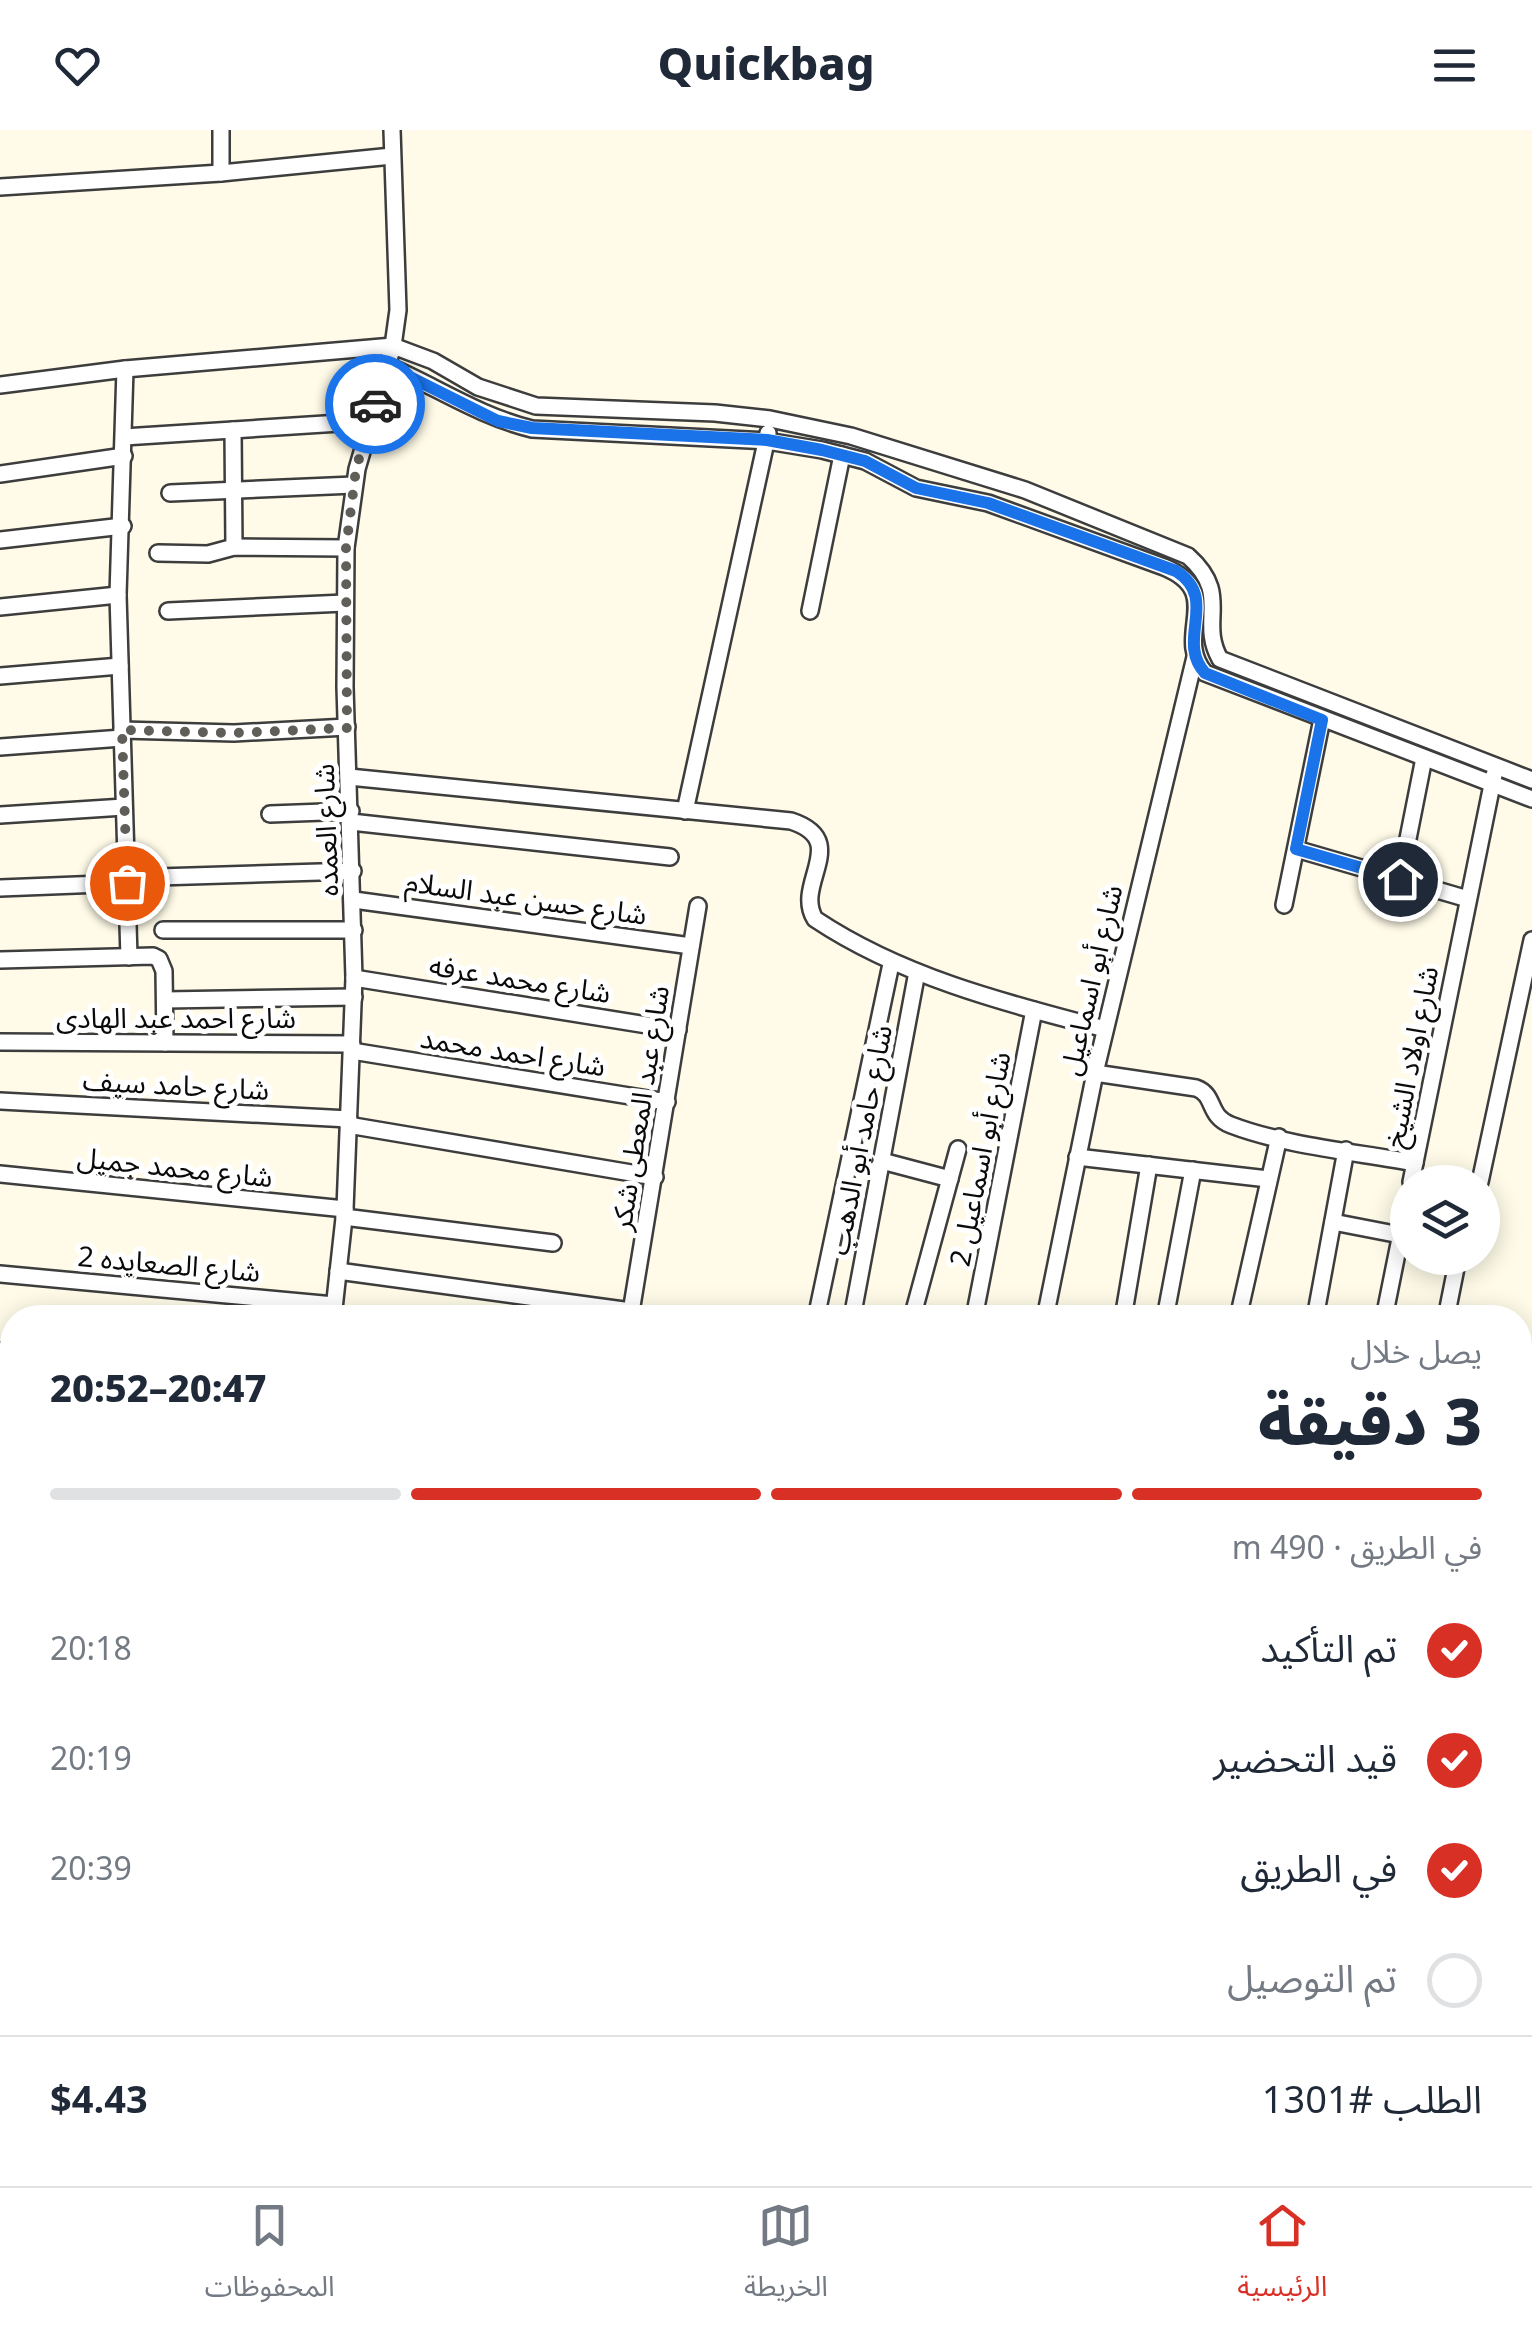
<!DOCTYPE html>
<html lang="ar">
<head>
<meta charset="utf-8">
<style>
	body { margin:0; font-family:Georgia,"Noto Sans Arabic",serif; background:#f2f2f3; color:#1f2937; direction:rtl; height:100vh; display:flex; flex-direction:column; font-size:38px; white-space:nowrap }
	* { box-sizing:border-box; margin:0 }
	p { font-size:32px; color:#747a83 }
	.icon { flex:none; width:55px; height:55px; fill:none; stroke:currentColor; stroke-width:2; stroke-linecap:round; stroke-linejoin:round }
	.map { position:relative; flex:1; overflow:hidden; direction:ltr }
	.sheet { position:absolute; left:0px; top:1175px; width:1532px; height:882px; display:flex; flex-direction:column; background:#fff; border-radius:40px 40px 0 0; box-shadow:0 5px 25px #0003; direction:rtl }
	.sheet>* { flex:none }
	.controls { position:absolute; left:1390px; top:1035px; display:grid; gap:20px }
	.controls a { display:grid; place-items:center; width:110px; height:110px; border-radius:50%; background:#fff; box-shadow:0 5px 25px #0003; font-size:50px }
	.pin { position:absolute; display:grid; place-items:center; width:85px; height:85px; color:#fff; margin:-42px; border:5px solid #fff; border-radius:50%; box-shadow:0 2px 10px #0007 }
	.courier { position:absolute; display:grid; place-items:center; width:100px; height:100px; margin:-50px; border:8px solid #1a73e8; border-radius:50%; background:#fff; color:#222; box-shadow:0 2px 12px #0007 }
	.head em { font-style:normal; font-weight:800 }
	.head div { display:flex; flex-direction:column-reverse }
	.head { display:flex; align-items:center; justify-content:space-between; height:170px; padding:0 50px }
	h1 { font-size:65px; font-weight:800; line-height:75px }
	.bar { display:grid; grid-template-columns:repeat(4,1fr); gap:15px 10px; align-content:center; height:120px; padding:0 50px }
	.bar i { height:12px; border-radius:8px; background:#e0e1e3 }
	.bar .active { background:#d93025 }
	.bar p { grid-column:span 4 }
	.line { display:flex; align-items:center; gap:25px; padding:0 50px; border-top:2px solid #e0e1e3 }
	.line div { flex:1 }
	ol { padding:0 50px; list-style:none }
	li { display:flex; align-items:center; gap:30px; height:110px }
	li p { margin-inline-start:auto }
	li .icon { padding:10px; border-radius:50%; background:#d93025; color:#fff; stroke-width:4 }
	li:last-child { color:#747a83 }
	li i { width:55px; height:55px; border:5px solid #e0e1e3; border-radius:50% }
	header { display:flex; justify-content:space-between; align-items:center; height:130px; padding:0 50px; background:#fff; font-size:45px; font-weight:800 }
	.tabs { display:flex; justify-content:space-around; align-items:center; height:140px; border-top:2px solid #e0e1e3; background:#fff; font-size:28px; color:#747a83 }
	.tabs a { display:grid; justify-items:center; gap:5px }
	.tabs .active { color:#d93025 }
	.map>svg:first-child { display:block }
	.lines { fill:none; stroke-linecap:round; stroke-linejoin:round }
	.minor-casing { stroke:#3d3d3d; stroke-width:20 }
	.minor { stroke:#fff; stroke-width:15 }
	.done { stroke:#605e58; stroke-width:10; stroke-dasharray:0 18 }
	.route { stroke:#1a73e8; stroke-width:12 }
	.labels { text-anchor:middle; stroke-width:10; stroke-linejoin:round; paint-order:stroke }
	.street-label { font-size:28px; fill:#0a0a0a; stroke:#fff }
</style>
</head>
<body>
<header><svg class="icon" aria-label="menu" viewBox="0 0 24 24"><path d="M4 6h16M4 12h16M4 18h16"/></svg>Quickbag<svg class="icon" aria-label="heart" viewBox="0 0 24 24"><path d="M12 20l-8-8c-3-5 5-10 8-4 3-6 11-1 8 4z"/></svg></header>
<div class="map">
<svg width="1532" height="2056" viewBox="0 0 1532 2056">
	<rect width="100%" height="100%" fill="#fffbe8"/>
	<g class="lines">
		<g class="minor-casing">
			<g id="minor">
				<polyline points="221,43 221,0"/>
				<polyline points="0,57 221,43 392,26"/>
				<path d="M 388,236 C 437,257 479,286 532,299 L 767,311 L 822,320 L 865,331 L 916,358 L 988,373 L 1164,437 C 1227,463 1172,505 1205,543 L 1532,669"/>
				<polyline points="125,239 118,465 129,827"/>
				<path d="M 0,255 L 125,239 L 393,216 L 433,231 L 478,257 L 536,276 L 715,283 L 770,289 L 851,306 L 1025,360 L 1188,426 C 1232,465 1198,490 1220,529 L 1532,650"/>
				<polyline points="233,300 234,417"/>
				<polyline points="124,307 371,291"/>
				<polyline points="0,344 124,326"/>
				<polyline points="170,363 354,355"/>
				<polyline points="0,410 123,396"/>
				<polyline points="158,423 208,424 234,417 346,418"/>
				<polyline points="0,477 118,465"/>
				<polyline points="168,481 345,473"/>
				<polyline points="810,481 842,325"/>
				<polyline points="0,546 120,536"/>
				<polyline points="122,600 234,603 347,597"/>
				<polyline points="0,617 122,608"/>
				<path d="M 349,647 L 791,691 C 852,711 793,754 815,789 C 902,847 1005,873 1105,899"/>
				<polyline points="685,681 768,303"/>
				<polyline points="270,684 351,681"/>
				<polyline points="0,685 124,677"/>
				<polyline points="351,692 670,727"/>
				<polyline points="1296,719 1468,769"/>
				<polyline points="158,747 353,741"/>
				<polyline points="1400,749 1424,628"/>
				<polyline points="0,758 127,753"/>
				<polyline points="354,770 691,816"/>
				<polyline points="1284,775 1322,589"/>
				<polyline points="163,800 354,800"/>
				<polyline points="0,830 153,826 159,829 164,841 165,913"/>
				<polyline points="354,848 678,900"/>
				<polyline points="165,870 354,867"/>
				<polyline points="0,912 352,914"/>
				<polyline points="352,921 667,972"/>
				<path d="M 1095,943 L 1196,958 C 1216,965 1207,986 1231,995 C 1286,1016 1356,1022 1415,1033"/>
				<polyline points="0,971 349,989"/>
				<polyline points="348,995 655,1047"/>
				<polyline points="1077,1027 1268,1049"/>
				<polyline points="882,1031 950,1049"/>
				<polyline points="0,1044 345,1079"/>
				<polyline points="1411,1052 1494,645"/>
				<polyline points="1480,1052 1532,810"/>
				<polyline points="344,1087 553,1113"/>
				<polyline points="1333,1092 1400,1105"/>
				<polyline points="338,1141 631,1181"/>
				<polyline points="0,1144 334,1175"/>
				<polyline points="333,1188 345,1079 354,848 345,557 346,418 357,339 393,216 398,180 392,0"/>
				<polyline points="630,1188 698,776"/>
				<polyline points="816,1188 891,834"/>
				<polyline points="852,1188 917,842"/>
				<polyline points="912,1188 958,1019"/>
				<polyline points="974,1188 1034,880"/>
				<polyline points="1045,1188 1095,943 1195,527"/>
				<polyline points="1123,1188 1149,1035"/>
				<polyline points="1165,1188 1193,1040"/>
				<polyline points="1238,1188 1279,1007"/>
				<polyline points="1315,1188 1346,1020"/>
				<polyline points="1384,1188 1408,1069"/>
				<polyline points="1446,1188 1458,1128"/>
				<polyline points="0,1221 12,1220"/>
				<polyline points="0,1306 12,1306"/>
				<polyline points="0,1397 12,1399"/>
				<polyline points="1520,1433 1532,1429"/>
				<polyline points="0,1474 11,1480 8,1512"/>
				<polyline points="1520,1487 1532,1485"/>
				<polyline points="0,1546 12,1548"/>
				<polyline points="1520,1547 1532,1547"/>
				<polyline points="1520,1716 1532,1716"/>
				<polyline points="0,1749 12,1748"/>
				<polyline points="0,1817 12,1816"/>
				<polyline points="0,1864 12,1866"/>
				<polyline points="1520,1872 1532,1872"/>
				<polyline points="1520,1994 1532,1997"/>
				<polyline points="69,2045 72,2056"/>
				<polyline points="194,2045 201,2056"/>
				<polyline points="630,2045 663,2056"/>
				<polyline points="1372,2045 1395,2049"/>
				<polyline points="17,2056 29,2045"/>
				<polyline points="133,2056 162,2045"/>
				<polyline points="533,2056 536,2045"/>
				<polyline points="761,2056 764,2045"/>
				<polyline points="831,2056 834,2045"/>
				<polyline points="888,2056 890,2045"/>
				<polyline points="982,2056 983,2045"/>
				<polyline points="1052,2056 1054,2045"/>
				<polyline points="1130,2056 1132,2045"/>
				<polyline points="1180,2056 1182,2045"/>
				<polyline points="1247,2056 1249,2045"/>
				<polyline points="1322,2056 1324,2045"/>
				<polyline points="1437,2056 1439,2045"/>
				<polyline points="1479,2056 1480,2045"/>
			</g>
		</g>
		<use href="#minor" class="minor"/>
	</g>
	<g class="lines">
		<polyline class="done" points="127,753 122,600 234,603 347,598 346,418 356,339 375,274"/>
		<path class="route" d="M 375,274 L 388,236 L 498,291 L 532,298 L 767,310 L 822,320 L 865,331 L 916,358 L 988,373 L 1176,441 C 1220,469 1175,510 1205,543 L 1322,590 L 1296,719 L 1400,749"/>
	</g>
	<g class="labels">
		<g class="street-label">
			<text transform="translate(326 700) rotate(-92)" y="10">شارع العمده</text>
			<text transform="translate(526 768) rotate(8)" y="10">شارع حسن عبد السلام</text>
			<text transform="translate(520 849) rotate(9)" y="10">شارع محمد عرفه</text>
			<text transform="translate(1091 850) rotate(-77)" y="10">شارع أبو اسماعيل</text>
			<text x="176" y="898">شارع احمد عبد الهادى</text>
			<text transform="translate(513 922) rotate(9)" y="10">شارع احمد محمد</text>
			<text transform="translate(1411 927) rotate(-79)" y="10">شارع اولاد الشيخ</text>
			<text transform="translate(176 955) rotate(3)" y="10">شارع حامد سيف</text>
			<text transform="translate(640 978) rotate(-81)" y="10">شارع عبد المعطى شكر</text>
			<text transform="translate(860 1010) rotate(-79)" y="10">شارع حامد أبو الدهب</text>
			<text transform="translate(980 1029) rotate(-79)" y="10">شارع أبو اسماعيل 2</text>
			<text transform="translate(175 1037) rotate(6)" y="10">شارع محمد جميل</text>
			<text transform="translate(169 1134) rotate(5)" y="10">شارع الصعايده 2</text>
		</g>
	</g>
</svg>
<div class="controls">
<a><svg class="icon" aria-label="layers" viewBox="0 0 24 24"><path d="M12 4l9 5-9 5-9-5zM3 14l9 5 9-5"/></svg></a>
</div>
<div class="pin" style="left:127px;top:753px;background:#ea580c"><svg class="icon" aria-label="bag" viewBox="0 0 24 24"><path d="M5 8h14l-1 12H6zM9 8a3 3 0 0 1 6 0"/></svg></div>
<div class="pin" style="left:1400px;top:749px;background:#1f2937"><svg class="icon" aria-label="home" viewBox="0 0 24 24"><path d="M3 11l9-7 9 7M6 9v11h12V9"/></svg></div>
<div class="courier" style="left:375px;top:274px"><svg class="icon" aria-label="car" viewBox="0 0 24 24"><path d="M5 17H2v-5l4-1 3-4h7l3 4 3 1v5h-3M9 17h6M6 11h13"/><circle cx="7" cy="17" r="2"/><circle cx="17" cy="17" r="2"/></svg></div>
<section class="sheet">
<div class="head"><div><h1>3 دقيقة</h1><p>يصل خلال</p></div><em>20:47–20:52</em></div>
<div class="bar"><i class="active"></i><i class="active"></i><i class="active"></i><i></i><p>في الطريق · 490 m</p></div>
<ol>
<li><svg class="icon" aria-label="check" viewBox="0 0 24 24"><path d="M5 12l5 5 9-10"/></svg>تم التأكيد<p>20:18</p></li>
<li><svg class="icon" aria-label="check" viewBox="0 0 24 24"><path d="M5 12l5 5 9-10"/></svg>قيد التحضير<p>20:19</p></li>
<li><svg class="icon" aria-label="check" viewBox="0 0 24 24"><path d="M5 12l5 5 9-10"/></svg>في الطريق<p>20:39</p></li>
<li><i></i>تم التوصيل</li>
</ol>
<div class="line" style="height:130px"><div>الطلب #1301</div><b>$4.43</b></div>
</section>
</div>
<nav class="tabs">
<a class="active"><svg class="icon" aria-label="home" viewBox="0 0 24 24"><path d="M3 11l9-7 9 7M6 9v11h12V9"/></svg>الرئيسية</a>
<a><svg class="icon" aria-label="map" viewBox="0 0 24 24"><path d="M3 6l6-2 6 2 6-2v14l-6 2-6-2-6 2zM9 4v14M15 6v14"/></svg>الخريطة</a>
<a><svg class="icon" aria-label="saved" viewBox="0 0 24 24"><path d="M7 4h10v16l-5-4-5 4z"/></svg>المحفوظات</a>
</nav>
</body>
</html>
